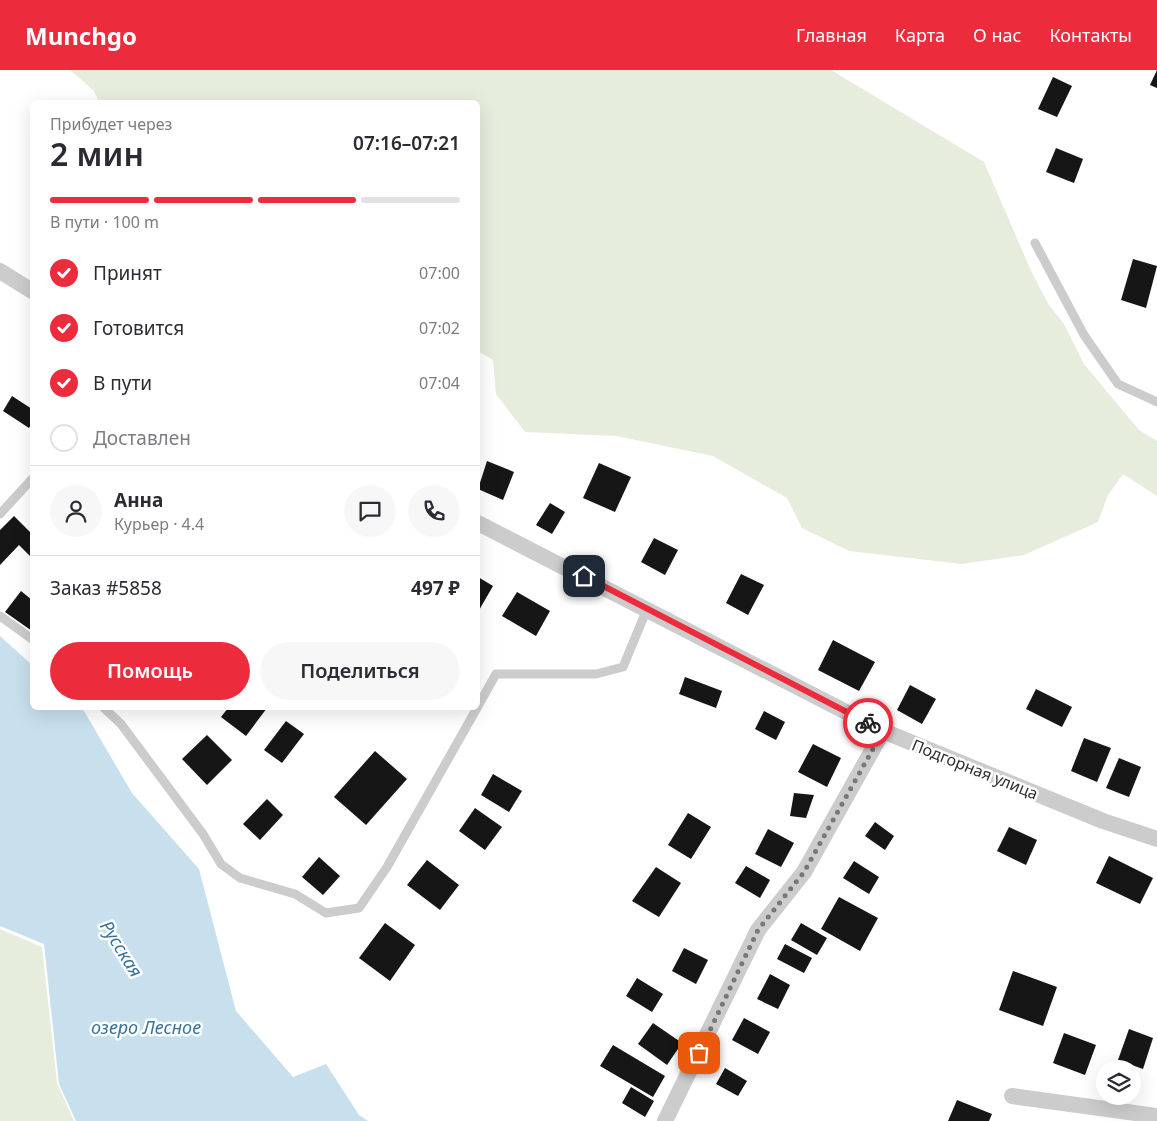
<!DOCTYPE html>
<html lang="ru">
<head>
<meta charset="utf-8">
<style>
	body { margin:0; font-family:"Noto Sans",sans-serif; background:#f7f7f7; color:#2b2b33; height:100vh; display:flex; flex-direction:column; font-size:19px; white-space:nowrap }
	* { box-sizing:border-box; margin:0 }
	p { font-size:16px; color:#7c7c81 }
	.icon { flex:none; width:28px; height:28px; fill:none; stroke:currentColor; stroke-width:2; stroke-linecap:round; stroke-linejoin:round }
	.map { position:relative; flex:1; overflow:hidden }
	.details { position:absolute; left:30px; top:30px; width:450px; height:610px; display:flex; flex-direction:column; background:#fff; border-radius:8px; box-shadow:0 5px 20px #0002 }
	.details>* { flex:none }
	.tools { position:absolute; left:1096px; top:990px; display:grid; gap:10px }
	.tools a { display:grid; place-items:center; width:45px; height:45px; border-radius:50%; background:#fff; box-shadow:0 5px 20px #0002; font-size:25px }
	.pin { position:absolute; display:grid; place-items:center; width:42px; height:42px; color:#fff; margin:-21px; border-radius:10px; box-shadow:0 2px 8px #0006 }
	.courier { position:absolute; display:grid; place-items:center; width:50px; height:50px; margin:-25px; border:4px solid #ec2c3d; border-radius:50%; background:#fff; color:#222; box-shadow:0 1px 6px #0007 }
	.overview em { font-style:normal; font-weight:600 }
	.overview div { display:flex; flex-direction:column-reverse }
	.overview { display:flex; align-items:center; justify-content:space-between; height:85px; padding:0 20px }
	h1 { font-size:32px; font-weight:600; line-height:38px }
	.bar { display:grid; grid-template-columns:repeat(4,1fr); gap:8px 5px; align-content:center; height:60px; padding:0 20px }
	.bar i { height:6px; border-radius:4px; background:#e1e1e2 }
	.bar .active { background:#ec2c3d }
	.bar p { grid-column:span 4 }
	.line { display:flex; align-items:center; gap:12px; padding:0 20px; border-top:1px solid #e1e1e2 }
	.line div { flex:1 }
	.round { display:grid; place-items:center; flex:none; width:52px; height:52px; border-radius:26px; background:#f7f7f7 }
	ol { padding:0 20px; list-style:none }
	li { display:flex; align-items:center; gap:15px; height:55px }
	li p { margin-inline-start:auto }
	li .icon { padding:5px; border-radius:50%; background:#ec2c3d; color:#fff; stroke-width:4 }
	li:last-child { color:#7c7c81 }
	li i { width:28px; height:28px; border:2px solid #e1e1e2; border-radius:50% }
	.action { display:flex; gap:10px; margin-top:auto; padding:10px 20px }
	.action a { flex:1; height:58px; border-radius:30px; background:#ec2c3d; color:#fff; font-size:20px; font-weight:600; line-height:58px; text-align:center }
	.action a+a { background:#f7f7f7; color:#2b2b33 }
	header { display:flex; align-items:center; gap:30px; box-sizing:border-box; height:70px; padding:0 25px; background:#ec2c3d; color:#fff }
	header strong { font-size:24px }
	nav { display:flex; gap:28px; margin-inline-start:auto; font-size:18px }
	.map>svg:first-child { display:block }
	.green { fill:#e6eddd }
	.water { fill:#c8e0ed }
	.building { fill:#161616 }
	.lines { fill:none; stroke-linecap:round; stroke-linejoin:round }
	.service { stroke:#ccc; stroke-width:9 }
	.minor { stroke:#ccc; stroke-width:16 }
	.done { stroke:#787878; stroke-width:5; stroke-dasharray:0 9 }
	.route { stroke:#ec2c3d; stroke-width:6 }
	.labels { text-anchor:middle; stroke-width:5; stroke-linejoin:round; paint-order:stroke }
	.street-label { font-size:16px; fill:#2f2f2f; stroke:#fff }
	.water-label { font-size:18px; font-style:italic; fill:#3a7395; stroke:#fff }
</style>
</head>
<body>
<header>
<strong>Munchgo</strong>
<nav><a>Главная</a><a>Карта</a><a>О нас</a><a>Контакты</a></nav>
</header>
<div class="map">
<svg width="1157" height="1051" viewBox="0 0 1157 1051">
	<rect width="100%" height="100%" fill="#fff"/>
	<g class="green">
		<polygon points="70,0 831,0 984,92 1032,203 1049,235 1064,254 1084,294 1139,360 1157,371 1157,426 1123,404 1108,425 1098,452 1024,485 962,494 849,481 802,458 787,428 713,386 616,366 525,362 496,324 493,290 478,281 478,32 99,32 94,21"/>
		<polygon points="0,859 42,877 57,1013 74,1051 0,1051"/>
	</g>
	<polygon class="water" points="0,566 32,595 32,638 79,638 84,641 132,723 199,799 236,941 293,1007 326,994 359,1045 368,1051 76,1051 59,1014 44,874 0,856"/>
	<g class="building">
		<polygon points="1157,0 1157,18 1150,15"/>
		<polygon points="1053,7 1072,16 1057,47 1038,39"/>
		<polygon points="1056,78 1083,89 1074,113 1046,102"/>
		<polygon points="1133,189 1157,196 1146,238 1121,230"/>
		<polygon points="12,326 32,339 32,353 29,358 3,341"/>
		<polygon points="487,391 514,402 503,430 478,419"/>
		<polygon points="599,393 631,407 615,442 583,428"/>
		<polygon points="550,433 565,442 552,464 536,455"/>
		<polygon points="14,446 32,464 32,483 30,486 19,475 0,495 0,460"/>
		<polygon points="654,468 678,480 665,505 641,492"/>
		<polygon points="741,504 764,515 748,545 726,533"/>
		<polygon points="478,507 493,516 478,542"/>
		<polygon points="21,521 32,530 32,561 5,542"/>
		<polygon points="517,522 550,541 536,566 502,546"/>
		<polygon points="833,570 875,592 859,621 818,600"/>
		<polygon points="685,607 722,621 716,638 679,624"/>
		<polygon points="910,615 936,629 922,654 897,640"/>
		<polygon points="1036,619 1072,637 1062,657 1026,639"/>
		<polygon points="228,638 267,638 246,666 221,647"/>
		<polygon points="764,641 785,652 776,670 755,659"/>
		<polygon points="286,651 304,664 282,693 264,680"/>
		<polygon points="207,665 232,690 207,715 182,689"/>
		<polygon points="1084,668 1111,678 1097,712 1071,701"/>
		<polygon points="813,674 841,688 827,717 798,702"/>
		<polygon points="375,681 407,709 366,755 334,727"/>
		<polygon points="1119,688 1141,697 1129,727 1106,718"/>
		<polygon points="493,704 522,721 509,742 481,725"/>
		<polygon points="794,723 814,725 806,748 790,746"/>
		<polygon points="267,729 283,745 260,770 243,754"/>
		<polygon points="475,738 502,757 485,780 459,761"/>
		<polygon points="688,743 711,757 691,789 668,775"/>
		<polygon points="875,752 894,766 885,780 865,766"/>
		<polygon points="1009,757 1037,770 1026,795 997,781"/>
		<polygon points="768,759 794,773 781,797 755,784"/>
		<polygon points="1109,786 1153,808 1140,834 1096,813"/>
		<polygon points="319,787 340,806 323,825 302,807"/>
		<polygon points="427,790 459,815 440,840 407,815"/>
		<polygon points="854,791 879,807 869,824 843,808"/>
		<polygon points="746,796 770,810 760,828 735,813"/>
		<polygon points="656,797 681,813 659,847 632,831"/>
		<polygon points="839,827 878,848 860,881 821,859"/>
		<polygon points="385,853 415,875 390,911 359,888"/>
		<polygon points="801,853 827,868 817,885 791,870"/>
		<polygon points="785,874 812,888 804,903 777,889"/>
		<polygon points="684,878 708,890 696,914 672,901"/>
		<polygon points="1013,901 1057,917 1043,956 999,940"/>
		<polygon points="770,904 790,915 778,939 757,929"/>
		<polygon points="637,908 663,924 652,942 626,926"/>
		<polygon points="744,948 770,962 758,984 732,970"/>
		<polygon points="653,953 682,973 667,995 638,974"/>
		<polygon points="1129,959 1153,968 1143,999 1118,990"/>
		<polygon points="1064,963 1096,975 1085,1005 1053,993"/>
		<polygon points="613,975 665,1006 653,1027 600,996"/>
		<polygon points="725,998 747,1011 738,1026 716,1014"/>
		<polygon points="631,1017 654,1031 645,1047 622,1033"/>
		<polygon points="957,1030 992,1044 989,1051 948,1051"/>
	</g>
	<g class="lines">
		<g class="service">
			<polyline points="1035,173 1084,265 1118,314 1157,332"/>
			<polyline points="0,444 32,409"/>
			<polyline points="0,546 32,569"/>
			<polyline points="478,636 496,604 596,604 623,597 647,539"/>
			<polyline points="104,638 121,654 203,764 221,794 240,808 295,824 326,843 359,838 387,797 477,638"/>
		</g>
		<g class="minor">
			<polyline points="0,201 32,221"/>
			<polyline points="478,453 883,661 1103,751 1157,769"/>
			<polyline points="1012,1026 1157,1046"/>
			<polyline points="665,1051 758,860 804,802 883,661"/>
		</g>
	</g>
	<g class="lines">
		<polyline class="done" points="699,983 758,860 804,802 883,661 868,653"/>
		<polyline class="route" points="584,506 868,653"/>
	</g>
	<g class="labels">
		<g class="street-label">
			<text transform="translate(975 699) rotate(22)" y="6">Подгорная улица</text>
		</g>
		<g class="water-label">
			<text transform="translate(121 879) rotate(58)" y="6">Русская</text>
			<text x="146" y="964">озеро Лесное</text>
		</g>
	</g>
</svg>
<div class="tools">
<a><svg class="icon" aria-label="layers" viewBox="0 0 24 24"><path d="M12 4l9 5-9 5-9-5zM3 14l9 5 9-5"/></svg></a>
</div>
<div class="pin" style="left:699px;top:983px;background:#ea580c"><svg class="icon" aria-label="bag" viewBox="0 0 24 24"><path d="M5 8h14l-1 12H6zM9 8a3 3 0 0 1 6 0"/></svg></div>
<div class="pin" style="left:584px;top:506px;background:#1f2937"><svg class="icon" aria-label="home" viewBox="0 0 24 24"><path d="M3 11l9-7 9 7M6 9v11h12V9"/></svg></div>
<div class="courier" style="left:868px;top:653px"><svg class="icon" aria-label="bike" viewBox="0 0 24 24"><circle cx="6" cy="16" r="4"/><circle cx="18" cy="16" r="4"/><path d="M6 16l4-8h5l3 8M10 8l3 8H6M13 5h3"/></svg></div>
<section class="details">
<div class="overview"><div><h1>2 мин</h1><p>Прибудет через</p></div><em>07:16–07:21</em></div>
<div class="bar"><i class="active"></i><i class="active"></i><i class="active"></i><i></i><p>В пути · 100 m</p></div>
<ol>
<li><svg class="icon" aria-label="check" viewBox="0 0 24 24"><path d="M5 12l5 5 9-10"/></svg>Принят<p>07:00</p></li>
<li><svg class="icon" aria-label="check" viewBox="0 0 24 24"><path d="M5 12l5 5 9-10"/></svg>Готовится<p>07:02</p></li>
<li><svg class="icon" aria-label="check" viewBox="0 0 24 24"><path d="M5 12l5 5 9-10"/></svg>В пути<p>07:04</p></li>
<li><i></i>Доставлен</li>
</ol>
<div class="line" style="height:90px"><a class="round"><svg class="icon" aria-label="person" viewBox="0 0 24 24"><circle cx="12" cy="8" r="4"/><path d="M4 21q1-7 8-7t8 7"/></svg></a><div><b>Анна</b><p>Курьер · 4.4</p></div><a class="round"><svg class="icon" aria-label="chat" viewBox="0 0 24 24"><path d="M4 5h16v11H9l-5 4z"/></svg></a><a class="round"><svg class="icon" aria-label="phone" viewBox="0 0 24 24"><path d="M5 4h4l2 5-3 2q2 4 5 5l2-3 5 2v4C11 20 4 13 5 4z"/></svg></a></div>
<div class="line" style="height:65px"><div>Заказ #5858</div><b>497 ₽</b></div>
<div class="action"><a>Помощь</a><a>Поделиться</a></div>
</section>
</div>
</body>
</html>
